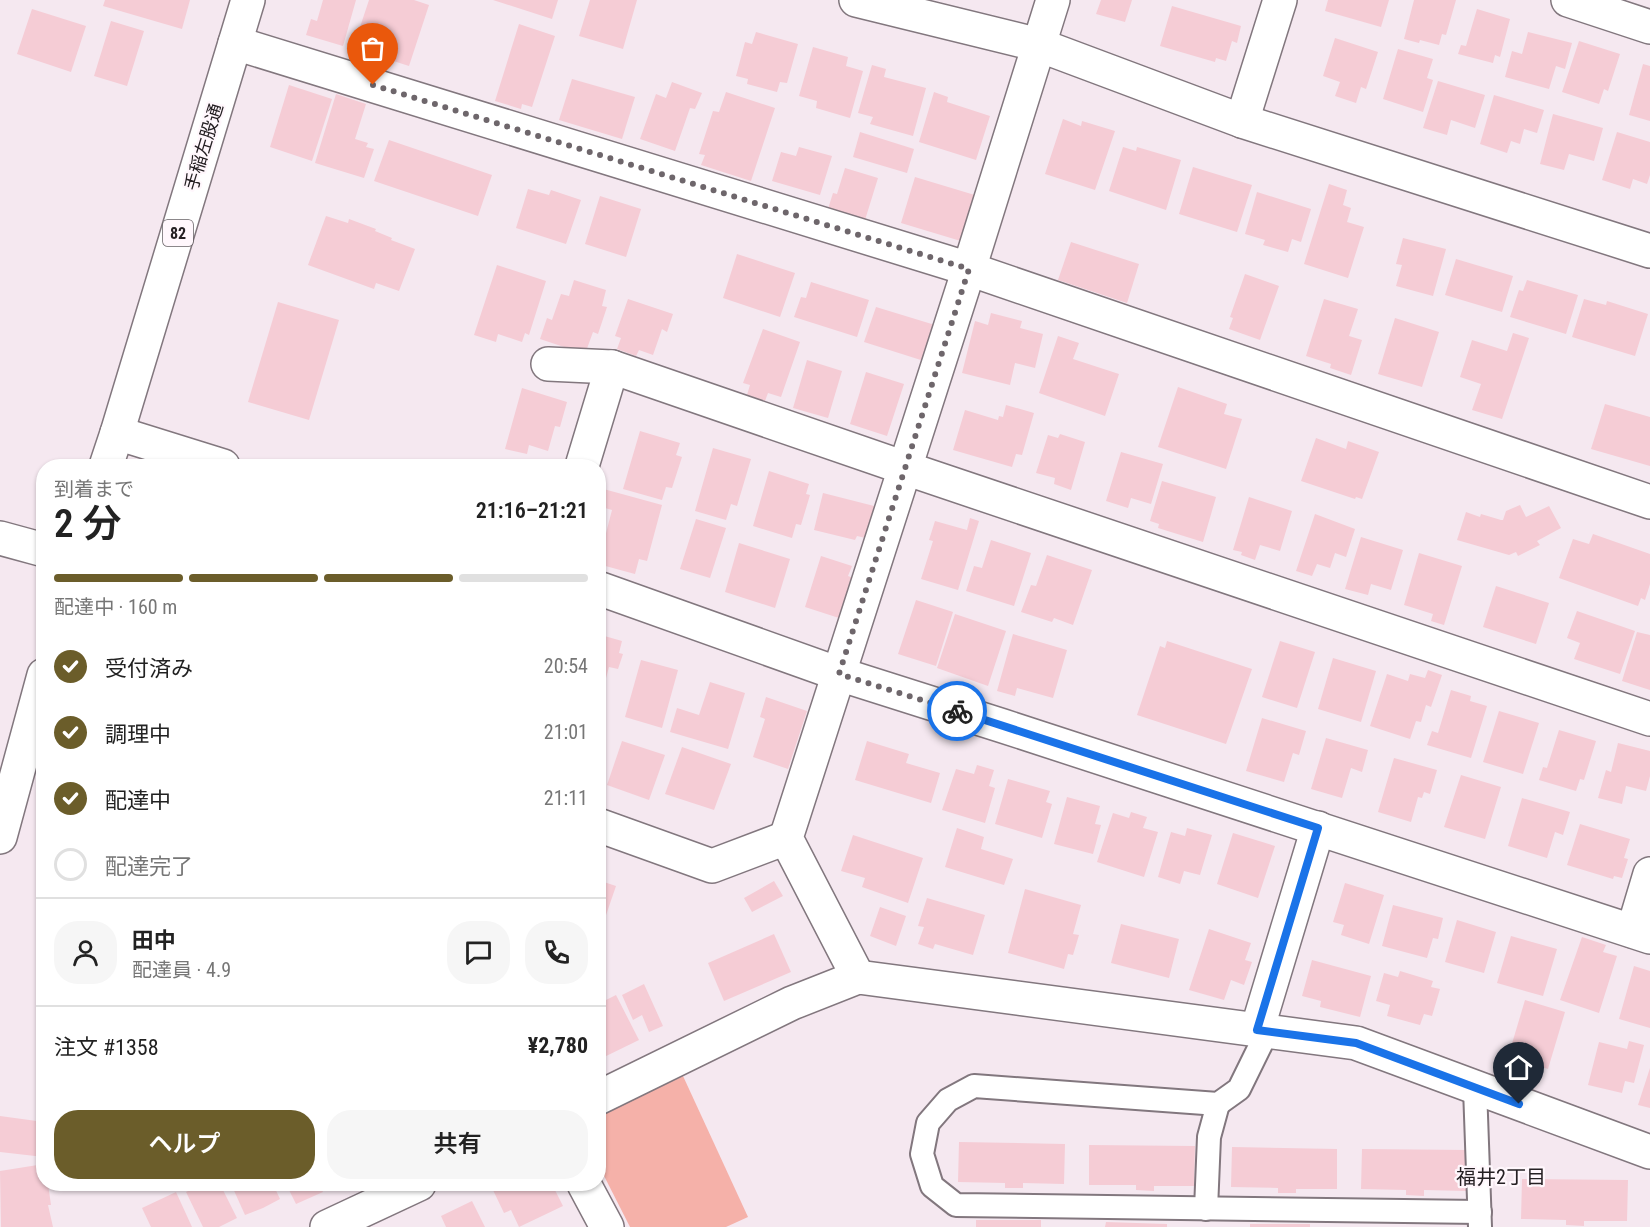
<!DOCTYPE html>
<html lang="ja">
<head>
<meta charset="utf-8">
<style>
	body { margin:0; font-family:"Roboto Condensed","Noto Sans JP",sans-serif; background:#f6f6f6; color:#222; height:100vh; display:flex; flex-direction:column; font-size:22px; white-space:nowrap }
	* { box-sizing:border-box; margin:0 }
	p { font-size:20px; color:#767676 }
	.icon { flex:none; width:33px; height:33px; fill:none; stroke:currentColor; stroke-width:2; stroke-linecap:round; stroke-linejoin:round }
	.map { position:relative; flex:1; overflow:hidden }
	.sheet { position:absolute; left:36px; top:459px; width:570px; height:732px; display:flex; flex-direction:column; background:#fff; border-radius:24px; box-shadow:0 2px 4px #0004 }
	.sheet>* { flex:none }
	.pin { position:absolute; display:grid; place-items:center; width:51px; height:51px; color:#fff; margin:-62px -26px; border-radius:50% 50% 50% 0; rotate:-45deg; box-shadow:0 0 6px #0007 }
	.pin .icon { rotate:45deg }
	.courier { position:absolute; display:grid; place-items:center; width:60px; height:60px; margin:-30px; border:4px solid #1a73e8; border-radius:50%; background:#fff; color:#222; box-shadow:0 2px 8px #0007 }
	.head em { font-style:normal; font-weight:600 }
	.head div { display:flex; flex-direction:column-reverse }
	.head { display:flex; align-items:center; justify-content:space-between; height:102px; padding:0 18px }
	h1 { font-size:39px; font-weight:600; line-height:45px }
	.bar { display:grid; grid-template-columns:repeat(4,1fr); gap:9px 6px; align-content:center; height:72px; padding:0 18px }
	.bar i { height:8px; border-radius:4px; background:#e0e0e0 }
	.bar .selected { background:#6b5d2a }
	.bar p { grid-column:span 4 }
	.line { display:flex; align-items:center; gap:15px; padding:0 18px; border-top:2px solid #e0e0e0 }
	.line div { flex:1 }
	.round { display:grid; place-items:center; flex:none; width:63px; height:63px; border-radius:24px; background:#f6f6f6 }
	ol { padding:0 18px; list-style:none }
	li { display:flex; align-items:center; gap:18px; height:66px }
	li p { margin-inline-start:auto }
	li .icon { padding:6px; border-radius:50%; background:#6b5d2a; color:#fff; stroke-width:4 }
	li:last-child { color:#767676 }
	li i { width:33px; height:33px; border:3px solid #e0e0e0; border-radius:50% }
	.cta { display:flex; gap:12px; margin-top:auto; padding:12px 18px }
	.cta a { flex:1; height:69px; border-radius:24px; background:#6b5d2a; color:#fff; font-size:24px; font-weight:600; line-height:69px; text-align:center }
	.cta a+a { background:#f6f6f6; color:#222 }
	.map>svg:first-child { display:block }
	.green { fill:#f5b1a9 }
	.building { fill:#f5ccd5 }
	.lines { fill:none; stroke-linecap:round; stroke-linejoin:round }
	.service-casing { stroke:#82777e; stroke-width:26 }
	.minor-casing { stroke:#82777e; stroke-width:36 }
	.primary-casing { stroke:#82777e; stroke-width:36 }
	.service { stroke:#fff; stroke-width:22 }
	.minor { stroke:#fff; stroke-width:33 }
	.primary { stroke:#fff; stroke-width:33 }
	.done { stroke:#6e666b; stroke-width:6; stroke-dasharray:0 10.8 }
	.route { stroke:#1a73e8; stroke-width:8 }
	.labels { text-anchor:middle; stroke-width:4.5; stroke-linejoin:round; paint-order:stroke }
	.shield { fill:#fff7fc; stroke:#666064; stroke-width:1.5 }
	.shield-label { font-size:16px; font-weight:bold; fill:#252023 }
	.street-label { font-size:18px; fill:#252023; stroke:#fff7fc }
	.neighbourhood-label { font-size:20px; fill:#252023; stroke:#fff7fc }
</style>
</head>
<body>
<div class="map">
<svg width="1650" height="1227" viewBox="0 0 1650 1227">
	<rect width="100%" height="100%" fill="#f5e8f0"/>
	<polygon class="green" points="683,1076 748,1217 726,1227 630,1227 599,1166 599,1116"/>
	<g class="building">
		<polygon points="105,0 190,0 182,29 103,6"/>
		<polygon points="323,0 356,0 343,46 306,35 311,19 317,21"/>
		<polygon points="369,0 414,0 429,5 409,66 353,48"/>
		<polygon points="493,0 558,0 552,19"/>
		<polygon points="590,0 637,0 623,49 579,36"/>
		<polygon points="1101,0 1132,0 1125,22 1096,14"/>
		<polygon points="1328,0 1389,0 1381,27 1325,11"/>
		<polygon points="1414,0 1456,0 1446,35 1442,34 1439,45 1420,40 1419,43 1404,39"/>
		<polygon points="1172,6 1241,26 1237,43 1232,41 1226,61 1216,58 1215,62 1160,46"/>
		<polygon points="32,9 86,26 71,72 17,54"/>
		<polygon points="1477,9 1510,19 1500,57 1495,55 1493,63 1458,54 1461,45 1466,46"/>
		<polygon points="111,21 144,31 127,86 94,76"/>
		<polygon points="519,24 555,36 532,107 522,104 521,109 495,101"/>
		<polygon points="756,32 798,44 787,83 780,82 777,92 747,84 748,79 736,76 745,42 752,44"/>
		<polygon points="1528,32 1572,43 1565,69 1556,66 1549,89 1505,77 1512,51 1522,54"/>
		<polygon points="1335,38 1378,52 1366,89 1361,87 1356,103 1335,96 1340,82 1323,76"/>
		<polygon points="1579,41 1620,54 1608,91 1604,89 1599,104 1562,92"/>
		<polygon points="813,47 848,57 846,66 863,71 850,118 816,108 817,101 799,96"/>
		<polygon points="1398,49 1433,59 1427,78 1433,80 1423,112 1383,99"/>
		<polygon points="1643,64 1650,66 1650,121 1629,115"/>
		<polygon points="872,65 886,69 884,77 926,88 913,136 870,124 873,117 858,113"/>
		<polygon points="572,79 635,97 622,139 559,120"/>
		<polygon points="1438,81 1485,95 1475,128 1451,120 1447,135 1423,128"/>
		<polygon points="672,82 702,93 695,109 690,108 675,151 640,139 656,94 666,98"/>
		<polygon points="289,85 332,99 312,161 270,147"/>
		<polygon points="726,92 775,108 751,181 701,165 705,155 699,154 713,111 719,112"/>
		<polygon points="934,92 948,97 947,102 990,116 976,160 919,142"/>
		<polygon points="336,94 366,104 355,139 368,143 366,147 374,149 364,178 315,163"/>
		<polygon points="1494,95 1544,110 1537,133 1524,129 1520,144 1511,141 1507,153 1480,144"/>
		<polygon points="1553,114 1603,128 1594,161 1569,154 1564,170 1540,164"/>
		<polygon points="1063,119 1081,126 1082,121 1115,131 1095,190 1045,174"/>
		<polygon points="860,132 914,149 907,173 853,157"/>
		<polygon points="1617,132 1650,142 1650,175 1647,184 1633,179 1630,189 1602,180"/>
		<polygon points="389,140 492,175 478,216 374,181"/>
		<polygon points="799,147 832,156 820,195 772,181 781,152 796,156"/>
		<polygon points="1123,147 1136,151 1137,147 1181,160 1166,210 1109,191"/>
		<polygon points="1193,167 1252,185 1237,232 1179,214"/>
		<polygon points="845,168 878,178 865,220 828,209 833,193 837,194"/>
		<polygon points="915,177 978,196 964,242 901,223"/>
		<polygon points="1329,184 1347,190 1343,205 1351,208 1347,222 1364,227 1348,278 1304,264"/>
		<polygon points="528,189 549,195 551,190 581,200 566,244 516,228"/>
		<polygon points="1257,192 1311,209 1301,242 1292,239 1288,252 1263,245 1265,240 1245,234"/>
		<polygon points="600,196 641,209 626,257 585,244"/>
		<polygon points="326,216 348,223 349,219 376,229 375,231 392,238 391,240 415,249 399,291 376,283 374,289 308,265"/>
		<polygon points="1403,238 1446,249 1433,296 1396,286 1402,265 1396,264"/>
		<polygon points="1071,242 1139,264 1127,303 1058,280"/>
		<polygon points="737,254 795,273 780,317 723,298"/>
		<polygon points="1456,259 1513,276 1502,312 1445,295"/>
		<polygon points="497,265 546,281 529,335 525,333 522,342 498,334 496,342 474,335"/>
		<polygon points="1245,274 1279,286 1260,340 1229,329 1233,318 1230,317"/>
		<polygon points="574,280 606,290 602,306 607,307 598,334 593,332 585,354 540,339 547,318 552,320 561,294 569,296"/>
		<polygon points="1527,280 1578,295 1566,334 1510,317 1519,290 1523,291"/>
		<polygon points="811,282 869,300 857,337 794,317 801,297 806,298"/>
		<polygon points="628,299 673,314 667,332 662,329 653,355 639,350 636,356 617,349 621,338 615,336"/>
		<polygon points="1324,299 1358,309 1349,336 1362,340 1351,375 1330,368 1331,364 1306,356"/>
		<polygon points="1584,299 1606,305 1607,301 1648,314 1635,356 1572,337"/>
		<polygon points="278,302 339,320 309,420 248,402"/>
		<polygon points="876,307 935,325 924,361 864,342"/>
		<polygon points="991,313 1022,321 1020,328 1043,334 1035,368 1015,363 1010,385 962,373 975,321 988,325"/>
		<polygon points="1395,318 1439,332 1422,387 1378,374"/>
		<polygon points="763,329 800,342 781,397 768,393 765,401 747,395 750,385 743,383"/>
		<polygon points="1513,333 1529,338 1502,419 1472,410 1481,384 1460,377 1472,340 1507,351"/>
		<polygon points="1058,336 1079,343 1073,359 1119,374 1105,416 1039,393"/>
		<polygon points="807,360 842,371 828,418 793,408"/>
		<polygon points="866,372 904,384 887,436 850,424"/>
		<polygon points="1178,387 1227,404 1224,414 1242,419 1226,469 1158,447"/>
		<polygon points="522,388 567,402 560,427 555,426 548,451 529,445 527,454 505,449"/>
		<polygon points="1605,404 1650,417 1650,466 1591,449"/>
		<polygon points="1006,405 1034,413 1022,455 1016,454 1012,467 953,450 965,410 998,420 999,416 1003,417"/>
		<polygon points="640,431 680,443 676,455 682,457 672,488 666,487 662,500 623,489"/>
		<polygon points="1060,434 1085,442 1071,490 1054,484 1055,478 1036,473 1048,435 1058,438"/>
		<polygon points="1316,438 1346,449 1348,441 1379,452 1362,499 1356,497 1355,499 1301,481"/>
		<polygon points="713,448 751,459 737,506 731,504 726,520 695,511"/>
		<polygon points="1121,452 1163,464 1151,504 1131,498 1128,508 1106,501"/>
		<polygon points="769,471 809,484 806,494 810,495 801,525 796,524 792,538 753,526"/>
		<polygon points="1162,481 1216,497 1203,542 1158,528 1159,524 1150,521"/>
		<polygon points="600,488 662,505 647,561 639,559 635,574 598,564 612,510 598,506"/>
		<polygon points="823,493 878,507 870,539 857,536 855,540 814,530"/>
		<polygon points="1249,497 1292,511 1280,551 1260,545 1255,560 1241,555 1242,552 1233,550"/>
		<polygon points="1520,505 1526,517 1549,506 1561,528 1537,541 1540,545 1518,556 1516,552 1509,555 1457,540 1466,512 1480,517 1481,514 1501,520 1503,520 1506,511"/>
		<polygon points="1315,514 1355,529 1346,557 1335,553 1330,568 1317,564 1312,576 1296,571"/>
		<polygon points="970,518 979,521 958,590 921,579 933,541 929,540 935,521 967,530"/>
		<polygon points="696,519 726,528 710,578 680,569"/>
		<polygon points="1593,534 1650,554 1650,584 1645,600 1641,598 1638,606 1559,578 1573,539 1589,544"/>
		<polygon points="1361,537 1403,550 1391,590 1371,584 1368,595 1345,589"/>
		<polygon points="991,540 1031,553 1014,606 966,591 974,566 982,568"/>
		<polygon points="739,543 790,559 775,608 725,592"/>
		<polygon points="1419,553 1462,566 1444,625 1431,621 1433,614 1404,605"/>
		<polygon points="1047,555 1092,570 1073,625 1054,618 1052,622 1021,612 1031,585 1036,586"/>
		<polygon points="821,556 852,566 848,576 856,579 850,599 845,598 839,618 805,607"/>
		<polygon points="1496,586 1549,603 1536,644 1483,627"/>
		<polygon points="916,600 953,612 936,666 898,654"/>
		<polygon points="1577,611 1635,631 1620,674 1574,659 1580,643 1567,638"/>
		<polygon points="955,614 1006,631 988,686 937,668"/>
		<polygon points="1637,632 1650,635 1650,690 1622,681"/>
		<polygon points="1013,634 1067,650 1053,698 1017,688 1015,696 997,691"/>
		<polygon points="601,635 622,641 619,653 623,654 618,669 609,667 599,704 598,643"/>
		<polygon points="1167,641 1252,669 1226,744 1137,715 1160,646 1165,648"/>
		<polygon points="1280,641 1315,652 1297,708 1262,697"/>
		<polygon points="1333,658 1376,671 1361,722 1318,709"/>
		<polygon points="641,660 678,670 662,728 625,717"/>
		<polygon points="1428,670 1442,675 1431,707 1426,705 1421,722 1416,721 1410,739 1370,726 1387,674 1408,681 1410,674 1425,678"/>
		<polygon points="710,682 745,693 728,749 670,732 677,708 699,715"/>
		<polygon points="1451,690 1471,696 1470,701 1487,706 1471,758 1427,745 1432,731 1438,733"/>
		<polygon points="766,697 807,711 788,769 753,757 765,719 760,717"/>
		<polygon points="1499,711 1539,723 1523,774 1483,762"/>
		<polygon points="1262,718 1306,731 1299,755 1293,753 1284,782 1246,771"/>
		<polygon points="1559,730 1596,741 1584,780 1580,779 1576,791 1539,780 1543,767 1547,768"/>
		<polygon points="1326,738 1368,750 1362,772 1351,768 1342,798 1311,789"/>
		<polygon points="622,741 665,755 649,800 607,785"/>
		<polygon points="867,741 909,754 906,763 940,773 931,803 855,780"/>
		<polygon points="1618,743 1650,751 1650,776 1646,791 1626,786 1622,804 1598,798 1606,770 1611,772"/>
		<polygon points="682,747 731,764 714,810 665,794"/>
		<polygon points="1394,758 1437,770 1430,794 1424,792 1422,798 1418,797 1411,822 1378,812"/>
		<polygon points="977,765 994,770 989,786 995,788 985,823 942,810 956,769 974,774"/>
		<polygon points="1461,775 1501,787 1485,839 1444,827"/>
		<polygon points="1008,779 1050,791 1046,802 1052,804 1042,838 995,824"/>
		<polygon points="1067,797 1100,806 1095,824 1101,825 1093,854 1054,844"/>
		<polygon points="1522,798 1570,812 1563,835 1555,832 1547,858 1508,846"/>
		<polygon points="1131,812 1147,817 1143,828 1158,832 1144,877 1097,862 1113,813 1129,818"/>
		<polygon points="1580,824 1630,839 1624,858 1628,859 1622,878 1614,876 1613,879 1567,865"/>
		<polygon points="957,828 984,837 981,849 1013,859 1004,885 945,867"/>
		<polygon points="1187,828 1212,835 1200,875 1184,871 1180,884 1158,877 1171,832 1185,836"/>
		<polygon points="1233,833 1275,846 1258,898 1217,884"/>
		<polygon points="853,835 923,858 908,903 862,887 865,878 841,871"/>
		<polygon points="598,880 616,886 603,924 598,923"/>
		<polygon points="774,881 783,896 752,912 744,898"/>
		<polygon points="1345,883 1384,895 1369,944 1341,935 1344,925 1333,922"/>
		<polygon points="1025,889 1081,905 1073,934 1079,935 1073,955 1068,954 1064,969 1008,953"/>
		<polygon points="927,898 985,915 973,955 935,944 933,949 918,944 924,927 918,926"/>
		<polygon points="1393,905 1443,918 1438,939 1433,938 1427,958 1382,946"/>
		<polygon points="880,907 906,916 896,946 870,936"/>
		<polygon points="1457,920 1496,932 1484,973 1445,962"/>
		<polygon points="1121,924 1179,939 1169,978 1111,963"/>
		<polygon points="1209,929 1251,943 1245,960 1252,962 1244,985 1231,980 1224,1000 1189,990"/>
		<polygon points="774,934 791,972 724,1001 708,963"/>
		<polygon points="1511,936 1557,949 1543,996 1497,983"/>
		<polygon points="1582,937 1606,945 1603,952 1617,956 1599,1013 1560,1000"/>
		<polygon points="1312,960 1371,976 1360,1017 1320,1007 1321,1001 1302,996"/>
		<polygon points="1634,966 1650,971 1650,1028 1619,1019"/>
		<polygon points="1400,971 1433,981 1431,987 1440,989 1432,1016 1424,1014 1420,1025 1387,1016 1390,1005 1376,1001 1384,973 1398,977"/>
		<polygon points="644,984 663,1026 649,1032 642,1015 633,1020 622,995"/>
		<polygon points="616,995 639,1040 598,1060 598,1004"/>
		<polygon points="1525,1000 1565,1012 1548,1069 1508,1057"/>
		<polygon points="1629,1041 1644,1045 1634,1083 1625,1081 1622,1093 1588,1085 1599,1042 1627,1049"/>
		<polygon points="1650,1068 1650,1108 1638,1105"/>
		<polygon points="0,1116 44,1122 44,1157 0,1152"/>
		<polygon points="959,1142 1065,1144 1064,1184 1023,1183 1023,1188 1005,1188 1005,1183 958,1182"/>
		<polygon points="1089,1145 1195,1146 1194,1186 1154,1186 1154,1191 1136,1190 1136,1185 1089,1185"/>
		<polygon points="1232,1147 1337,1149 1337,1189 1296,1189 1296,1193 1278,1193 1278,1188 1231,1187"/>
		<polygon points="1362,1149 1468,1150 1467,1191 1424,1190 1424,1196 1406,1195 1406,1190 1361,1189"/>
		<polygon points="44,1164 44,1184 48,1184 51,1205 48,1205 53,1227 1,1227 0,1171"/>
		<polygon points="1522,1179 1628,1180 1627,1221 1584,1221 1584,1226 1566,1225 1566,1220 1521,1219"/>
		<polygon points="202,1184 220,1184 237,1218 219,1227 203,1227 186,1192"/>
		<polygon points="231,1184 273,1184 280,1199 263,1208 245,1215"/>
		<polygon points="286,1184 319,1184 323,1192 296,1204"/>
		<polygon points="502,1184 552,1184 563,1206 519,1227 511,1210 504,1213 492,1188"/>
		<polygon points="176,1192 192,1227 151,1227 142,1208"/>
		<polygon points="472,1201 485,1227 446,1227 441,1216"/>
		<rect x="976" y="1220" width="65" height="7"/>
		<polygon points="1106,1222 1167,1224 1167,1227 1105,1227"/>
		<rect x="1250" y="1224" width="60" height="3"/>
	</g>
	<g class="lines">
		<g class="service-casing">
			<g id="service">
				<polyline points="1267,1032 1239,1089 1218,1104 974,1086 948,1100 928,1123 922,1154 932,1186 956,1205 1480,1212"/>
				<polyline points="1475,1088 1480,1227"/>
				<polyline points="1206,1209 1209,1137 1218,1104"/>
			</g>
		</g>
		<g class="minor-casing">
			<g id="minor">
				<polyline points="856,0 1039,45 1242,121 1650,251"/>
				<polyline points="1568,0 1650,27"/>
				<polyline points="235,43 969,269 1650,502"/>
				<polyline points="1242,121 1280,0"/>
				<polyline points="548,364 612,367 905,468 1650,719"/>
				<polyline points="117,433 223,466"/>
				<polyline points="582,466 612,367"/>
				<polyline points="0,538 44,550"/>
				<polyline points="598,588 839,674 1003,726 1650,937"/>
				<polyline points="598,825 712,866 786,838"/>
				<polyline points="1633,931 1650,874"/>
				<polyline points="858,977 786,838 969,269 1053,0"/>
				<polyline points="1257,1030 1318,828"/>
				<polyline points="598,1098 792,1003 858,977 1356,1043 1650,1152"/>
				<polyline points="584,1184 607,1227"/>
				<polyline points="327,1227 419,1184"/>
			</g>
		</g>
		<g class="primary-casing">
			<g id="primary">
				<polyline points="106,466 117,433 248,0"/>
				<polyline points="0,837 44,675"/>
			</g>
		</g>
		<use href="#service" class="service"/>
		<use href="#minor" class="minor"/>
		<use href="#primary" class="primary"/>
	</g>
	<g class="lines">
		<polyline class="done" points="373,85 969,269 839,674 957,711"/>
		<polyline class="route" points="957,711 1318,828 1257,1030 1356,1043 1519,1104"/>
	</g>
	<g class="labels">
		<rect class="shield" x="163" y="220" width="30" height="26" rx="4.5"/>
		<g class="shield-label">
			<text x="178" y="239">82</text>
		</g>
		<g class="street-label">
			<text transform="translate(204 147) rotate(-73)" y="6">手稲左股通</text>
		</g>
		<g class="neighbourhood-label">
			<text x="1501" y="1184">福井2丁目</text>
		</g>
	</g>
</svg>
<div class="pin" style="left:373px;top:85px;background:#ea580c"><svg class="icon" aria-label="bag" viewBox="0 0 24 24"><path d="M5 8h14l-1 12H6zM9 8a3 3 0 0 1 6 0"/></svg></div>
<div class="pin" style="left:1519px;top:1104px;background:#1f2937"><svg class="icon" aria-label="home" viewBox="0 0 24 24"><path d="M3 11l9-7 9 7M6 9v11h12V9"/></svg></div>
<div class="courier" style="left:957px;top:711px"><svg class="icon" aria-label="bike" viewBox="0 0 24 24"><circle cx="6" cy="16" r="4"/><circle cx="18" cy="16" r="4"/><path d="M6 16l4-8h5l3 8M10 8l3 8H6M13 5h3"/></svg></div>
<section class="sheet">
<div class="head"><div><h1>2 分</h1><p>到着まで</p></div><em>21:16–21:21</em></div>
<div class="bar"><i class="selected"></i><i class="selected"></i><i class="selected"></i><i></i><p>配達中 · 160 m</p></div>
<ol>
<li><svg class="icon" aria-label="check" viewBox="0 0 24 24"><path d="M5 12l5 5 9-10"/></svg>受付済み<p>20:54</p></li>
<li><svg class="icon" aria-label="check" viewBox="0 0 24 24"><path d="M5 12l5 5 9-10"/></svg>調理中<p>21:01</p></li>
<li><svg class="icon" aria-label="check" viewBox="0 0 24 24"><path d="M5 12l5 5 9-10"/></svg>配達中<p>21:11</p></li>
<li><i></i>配達完了</li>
</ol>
<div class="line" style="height:108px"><a class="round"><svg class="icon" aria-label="person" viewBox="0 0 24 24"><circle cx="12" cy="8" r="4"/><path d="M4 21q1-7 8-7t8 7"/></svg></a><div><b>田中</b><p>配達員 · 4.9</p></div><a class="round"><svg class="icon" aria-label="chat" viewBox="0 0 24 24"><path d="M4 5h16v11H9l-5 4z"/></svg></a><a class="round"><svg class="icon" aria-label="phone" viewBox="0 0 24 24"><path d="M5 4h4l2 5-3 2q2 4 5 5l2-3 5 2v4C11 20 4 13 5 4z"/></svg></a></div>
<div class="line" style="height:78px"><div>注文 #1358</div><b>¥2,780</b></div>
<div class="cta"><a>ヘルプ</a><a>共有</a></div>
</section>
</div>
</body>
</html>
